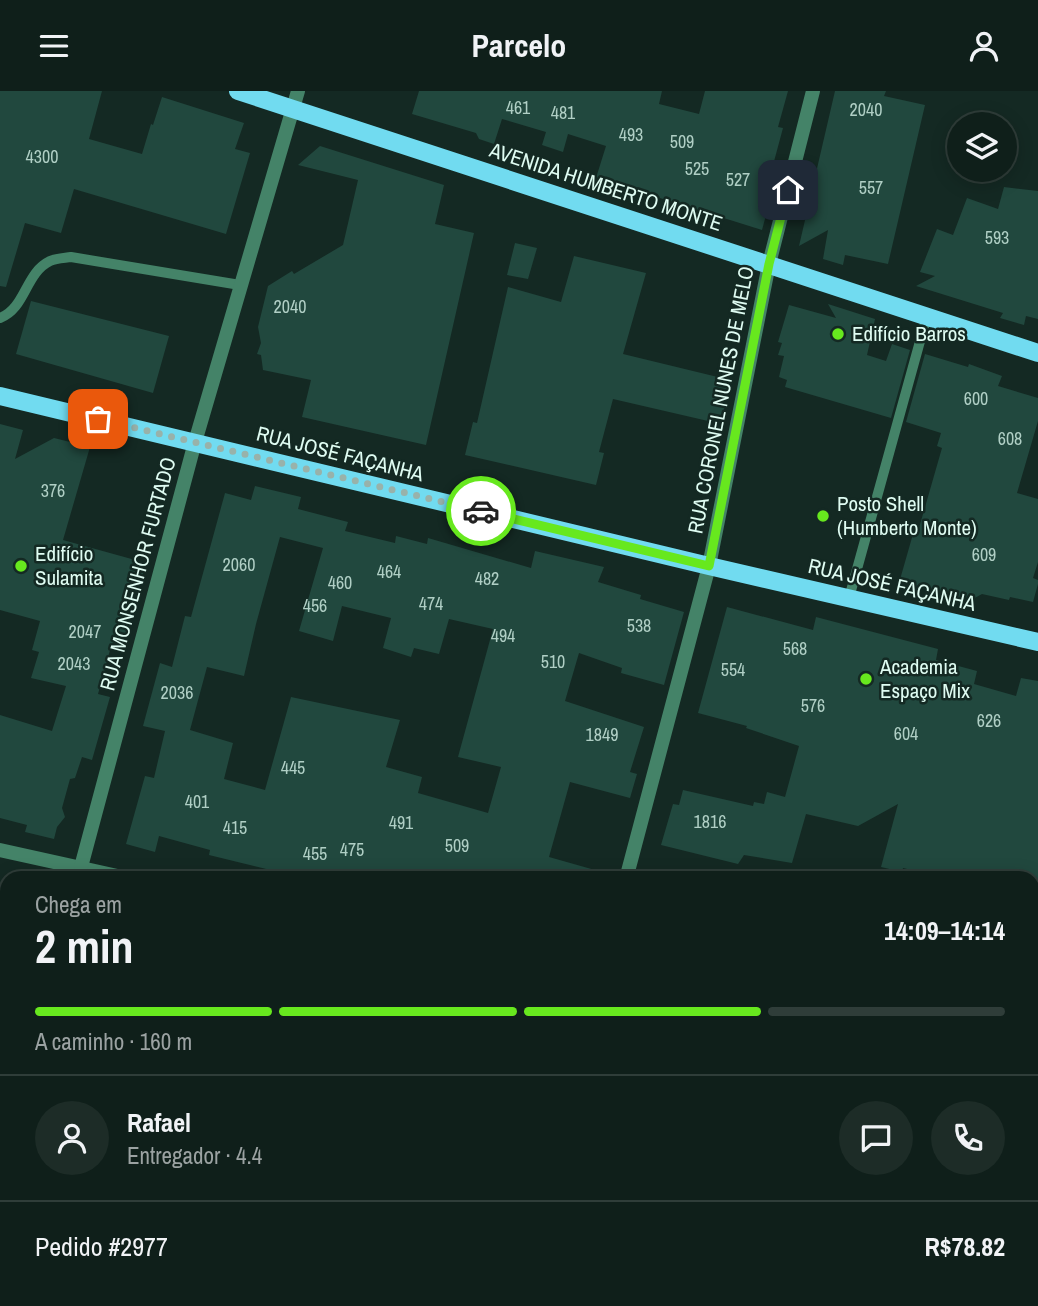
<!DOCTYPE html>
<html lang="pt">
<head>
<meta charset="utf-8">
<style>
	body { margin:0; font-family:"Archivo Narrow",sans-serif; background:#1d2c27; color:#f1f3f6; height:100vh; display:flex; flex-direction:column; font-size:26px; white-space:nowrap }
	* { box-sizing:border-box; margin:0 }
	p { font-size:23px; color:#9ba2a2 }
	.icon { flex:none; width:38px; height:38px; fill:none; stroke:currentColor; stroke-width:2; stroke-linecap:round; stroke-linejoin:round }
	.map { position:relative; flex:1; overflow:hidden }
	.drawer { position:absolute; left:0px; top:780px; width:1040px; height:436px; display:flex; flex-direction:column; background:#0f1f1a; border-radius:21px 21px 0 0; box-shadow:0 4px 18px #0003,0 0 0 2px #2f3d39 }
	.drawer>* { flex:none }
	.tools { position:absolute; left:947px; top:21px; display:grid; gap:14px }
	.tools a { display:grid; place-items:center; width:70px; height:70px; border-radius:50%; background:#0f1f1a; box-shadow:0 4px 18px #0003,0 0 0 2px #2f3d39; font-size:35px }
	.pin { position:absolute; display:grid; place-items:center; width:60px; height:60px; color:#fff; margin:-30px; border-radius:14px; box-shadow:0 4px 10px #0006 }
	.courier { position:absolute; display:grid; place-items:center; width:70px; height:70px; margin:-35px; border:5px solid #67e81e; border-radius:50%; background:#fff; color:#222; box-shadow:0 2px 9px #0007 }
	.headline em { font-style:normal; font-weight:700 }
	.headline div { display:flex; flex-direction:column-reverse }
	.headline { display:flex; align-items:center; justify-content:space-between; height:119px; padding:0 35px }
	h1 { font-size:46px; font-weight:700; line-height:52px }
	.bar { display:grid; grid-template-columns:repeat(4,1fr); gap:10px 7px; align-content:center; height:84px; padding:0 35px }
	.bar i { height:9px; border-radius:5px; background:#2f3d39 }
	.bar .selected { background:#67e81e }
	.bar p { grid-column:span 4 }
	.line { display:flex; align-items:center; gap:18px; padding:0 35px; border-top:2px solid #2f3d39 }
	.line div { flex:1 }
	.round { display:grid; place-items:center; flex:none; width:74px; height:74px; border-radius:37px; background:#1d2c27 }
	header { display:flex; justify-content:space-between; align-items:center; height:91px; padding:0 35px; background:#0f1f1a; font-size:32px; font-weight:700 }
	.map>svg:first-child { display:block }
	.building { fill:#21483e; fill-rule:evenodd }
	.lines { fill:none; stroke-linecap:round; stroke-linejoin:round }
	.lane { stroke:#448368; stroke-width:10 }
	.street { stroke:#448368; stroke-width:14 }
	.primary { stroke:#71dbf0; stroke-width:18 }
	.done { stroke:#98b2aa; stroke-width:7; stroke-dasharray:0 12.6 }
	.route { stroke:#67e81e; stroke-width:9 }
	.poi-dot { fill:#67e81e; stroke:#142923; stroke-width:2.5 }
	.labels { text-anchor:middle; stroke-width:5; stroke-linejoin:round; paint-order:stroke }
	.number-label { font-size:18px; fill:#b0cfc5 }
	.street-label { font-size:21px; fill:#dffcf2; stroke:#142923 }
	.poi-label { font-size:21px; fill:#dffcf2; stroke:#142923; text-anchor:start }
</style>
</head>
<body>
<header><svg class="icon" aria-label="menu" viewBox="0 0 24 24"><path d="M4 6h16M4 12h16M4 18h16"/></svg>Parcelo<svg class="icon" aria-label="person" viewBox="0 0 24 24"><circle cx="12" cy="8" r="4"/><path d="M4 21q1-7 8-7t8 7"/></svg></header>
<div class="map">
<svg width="1038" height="1215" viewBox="0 0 1038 1215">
	<rect width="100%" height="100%" fill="#142923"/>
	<g class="building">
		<polygon points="0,0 102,0 89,48 142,63 151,33 153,34 162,6 244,32 235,58 250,62 226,143 74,98 61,142 25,132 6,196 0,195"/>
		<polygon points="419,0 662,0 659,13 699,23 705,0 788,0 778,36 783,37 769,89 775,91 762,139 596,87 606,55 568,43 563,61 542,54 546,41 502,28 494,53 479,48 476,42 412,23"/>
		<polygon points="835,0 886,0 884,5 925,14 888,173 845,164 843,174 823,168 828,139 799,155"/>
		<polygon points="320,55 444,94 435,133 474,142 426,354 302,326 311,289 263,279 261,264 257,263 261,252 258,236 268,195 292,180 294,183 343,154 358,89 298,74"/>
		<polygon points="1004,96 1038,100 1038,228 1026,225 1024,234 1000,227 1003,222 916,195 935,185 920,181 937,138 953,144 967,107 998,118"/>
		<polygon points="515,152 537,157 528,188 507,184"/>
		<polygon points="574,165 646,182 623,263 730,289 721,333 613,308 599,361 604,362 596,394 465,364 473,331 477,332 508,196 561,211"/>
		<polygon points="31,210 169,245 153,302 16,263"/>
		<polygon points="828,213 875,228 867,264 886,270 892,253 910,259 891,327 785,296 787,289 779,286 784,265 778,264 782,252 778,251 789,214 836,227"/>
		<polygon points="925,263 968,276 969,273 1002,285 998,295 1038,307 1038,330 1017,402 1038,408 1038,471 1033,487 1038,489 1038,493 1033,511 1010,506 1009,509 982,503 971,509 899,492 915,436 919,437 942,357 937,355 941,342 906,331"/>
		<polygon points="0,333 23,339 15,368 54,347 90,356 63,449 146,472 122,562 110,559 98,603 110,606 92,669 82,666 75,687 70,688 62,717 65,726 57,736 54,748 25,741 27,734 0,727 0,624 52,640 66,595 31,587 39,561 32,559 40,530 0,519"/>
		<path d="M 255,395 L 301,406 L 298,418 L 348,431 L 345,440 L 395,452 L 396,445 L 427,453 L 428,447 L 531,477 L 535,460 L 604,476 L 598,491 L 641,504 L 640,508 L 684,521 L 664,594 L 621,582 L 622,577 L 579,562 L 565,610 L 644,636 L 630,681 L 637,683 L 630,707 L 570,691 L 549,766 L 602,781 L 601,788 L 307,788 L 209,764 L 210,759 L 159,745 L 155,761 L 126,753 L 145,685 L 154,687 L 165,640 L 143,635 L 160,572 L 172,576 L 185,525 L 191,526 L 225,402 L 251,409 ZM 280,446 L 323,457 L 299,540 L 333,550 L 342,515 L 391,527 L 383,557 L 411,566 L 414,557 L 439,563 L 449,528 L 493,538 L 458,666 L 501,676 L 488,722 L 418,702 L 422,686 L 386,676 L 400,629 L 291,606 L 265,699 L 224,688 L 233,652 L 190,639 L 207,576 L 244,585 L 256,533 Z"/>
		<polygon points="727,516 813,539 816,526 938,558 936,569 977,580 974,593 1016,605 1021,587 1038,590 1038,788 949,788 903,777 902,781 881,776 898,713 858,735 806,723 792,772 744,764 738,773 661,754 673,713 679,714 683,699 753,715 754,711 764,713 767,701 785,706 799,655 746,637 747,635 698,622"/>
	</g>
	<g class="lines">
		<g class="lane">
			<path d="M 0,227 C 26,217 25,182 50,170 C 56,167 65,167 71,166 L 240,194"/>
			<polyline points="849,507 927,225"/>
		</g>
		<g class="street">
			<polyline points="0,759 131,788"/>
			<polyline points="81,776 195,351 298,0"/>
			<polyline points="626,788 709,475 769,173 813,0"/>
			<polyline points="1032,999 1038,1000"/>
			<polyline points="0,1203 7,1204"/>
			<polyline points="31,1209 57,1215"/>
			<polyline points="151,1215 152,1209"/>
			<polyline points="593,1215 594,1209"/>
		</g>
		<g class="primary">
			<polyline points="238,0 1038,262"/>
			<polyline points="0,305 709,475 1038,551"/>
		</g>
	</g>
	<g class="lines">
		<polyline class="done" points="98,328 481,420"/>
		<polyline class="route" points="481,420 709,475 769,173 788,99"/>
	</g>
	<g class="poi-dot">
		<circle cx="838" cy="243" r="7"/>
		<circle cx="823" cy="425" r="7"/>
		<circle cx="21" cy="475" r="7"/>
		<circle cx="866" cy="588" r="7"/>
	</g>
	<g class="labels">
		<g class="number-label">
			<text x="518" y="23">461</text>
			<text x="866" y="25">2040</text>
			<text x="563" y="28">481</text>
			<text x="631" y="50">493</text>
			<text x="682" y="57">509</text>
			<text x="42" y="72">4300</text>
			<text x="697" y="84">525</text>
			<text x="738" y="95">527</text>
			<text x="871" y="103">557</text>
			<text x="997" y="153">593</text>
			<text x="290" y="222">2040</text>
			<text x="976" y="314">600</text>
			<text x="1010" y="354">608</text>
			<text x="53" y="406">376</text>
			<text x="984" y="470">609</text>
			<text x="239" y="480">2060</text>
			<text x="389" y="487">464</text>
			<text x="487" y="494">482</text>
			<text x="340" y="498">460</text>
			<text x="431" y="519">474</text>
			<text x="315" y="521">456</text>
			<text x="639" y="541">538</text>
			<text x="85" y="547">2047</text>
			<text x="503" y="551">494</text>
			<text x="795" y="564">568</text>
			<text x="553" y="577">510</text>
			<text x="74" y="579">2043</text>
			<text x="733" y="585">554</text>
			<text x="177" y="608">2036</text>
			<text x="813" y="621">576</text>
			<text x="989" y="636">626</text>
			<text x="906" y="649">604</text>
			<text x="602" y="650">1849</text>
			<text x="293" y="683">445</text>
			<text x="197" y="717">401</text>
			<text x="710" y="737">1816</text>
			<text x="401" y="738">491</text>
			<text x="235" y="743">415</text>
			<text x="457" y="761">509</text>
			<text x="352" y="765">475</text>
			<text x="315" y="769">455</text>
		</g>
		<g class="street-label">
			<text transform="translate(606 96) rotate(18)" y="7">AVENIDA HUMBERTO MONTE</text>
			<text transform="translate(721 309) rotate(-79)" y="7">RUA CORONEL NUNES DE MELO</text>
			<text transform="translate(340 363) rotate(14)" y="7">RUA JOSÉ FAÇANHA</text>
			<text transform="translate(138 483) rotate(-75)" y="7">RUA MONSENHOR FURTADO</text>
			<text transform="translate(892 494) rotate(13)" y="7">RUA JOSÉ FAÇANHA</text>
		</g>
		<g class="poi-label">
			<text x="852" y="250">Edifício Barros</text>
			<text x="837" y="420">Posto Shell<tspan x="837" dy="24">(Humberto Monte)</tspan></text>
			<text x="35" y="470">Edifício<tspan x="35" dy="24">Sulamita</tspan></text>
			<text x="880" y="583">Academia<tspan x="880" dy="24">Espaço Mix</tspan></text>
		</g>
	</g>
</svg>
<div class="tools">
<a><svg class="icon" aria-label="layers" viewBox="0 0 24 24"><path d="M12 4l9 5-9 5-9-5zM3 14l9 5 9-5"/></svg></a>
</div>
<div class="pin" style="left:98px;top:328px;background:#ea580c"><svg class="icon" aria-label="bag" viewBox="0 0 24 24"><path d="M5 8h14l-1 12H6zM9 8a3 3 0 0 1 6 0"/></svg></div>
<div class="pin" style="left:788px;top:99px;background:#1f2937"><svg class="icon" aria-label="home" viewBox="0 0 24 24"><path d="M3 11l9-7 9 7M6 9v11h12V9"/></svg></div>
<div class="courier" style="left:481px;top:420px"><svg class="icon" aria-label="car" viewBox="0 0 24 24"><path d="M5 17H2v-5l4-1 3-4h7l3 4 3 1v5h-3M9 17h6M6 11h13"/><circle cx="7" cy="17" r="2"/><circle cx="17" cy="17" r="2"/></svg></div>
<section class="drawer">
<div class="headline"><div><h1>2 min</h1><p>Chega em</p></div><em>14:09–14:14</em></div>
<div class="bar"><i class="selected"></i><i class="selected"></i><i class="selected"></i><i></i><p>A caminho · 160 m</p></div>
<div class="line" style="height:126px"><a class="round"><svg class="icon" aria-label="person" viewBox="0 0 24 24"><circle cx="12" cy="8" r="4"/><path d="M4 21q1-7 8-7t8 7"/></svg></a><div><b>Rafael</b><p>Entregador · 4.4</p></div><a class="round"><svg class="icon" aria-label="chat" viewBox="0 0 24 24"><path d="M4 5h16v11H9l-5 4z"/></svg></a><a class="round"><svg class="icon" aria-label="phone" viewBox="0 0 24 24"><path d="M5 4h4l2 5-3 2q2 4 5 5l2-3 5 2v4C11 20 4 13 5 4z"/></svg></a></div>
<div class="line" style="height:91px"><div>Pedido #2977</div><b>R$78.82</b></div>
</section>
</div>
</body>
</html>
